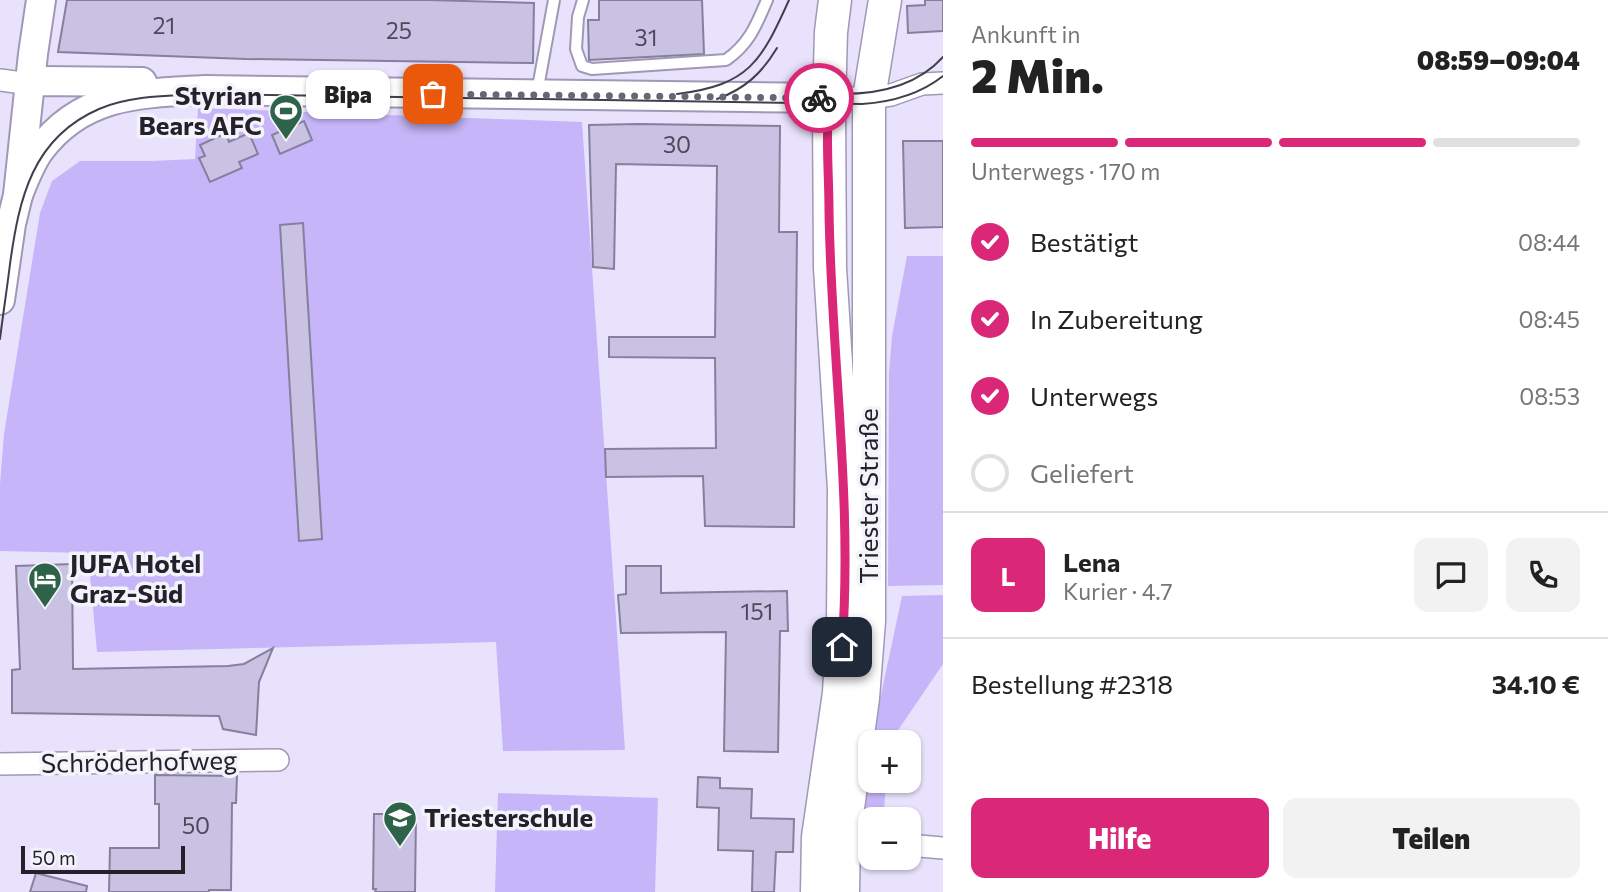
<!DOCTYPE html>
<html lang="de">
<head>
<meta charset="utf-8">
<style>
	body { margin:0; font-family:Commissioner,sans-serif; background:#f2f2f2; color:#222; height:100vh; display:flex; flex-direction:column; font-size:26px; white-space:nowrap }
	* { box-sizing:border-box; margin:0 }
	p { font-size:23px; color:#767676 }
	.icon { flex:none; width:38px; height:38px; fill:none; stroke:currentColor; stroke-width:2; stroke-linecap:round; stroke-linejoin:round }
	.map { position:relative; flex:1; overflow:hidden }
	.details { display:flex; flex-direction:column; background:#fff; width:665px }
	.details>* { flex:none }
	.tools { position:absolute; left:858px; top:730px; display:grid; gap:14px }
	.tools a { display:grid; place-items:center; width:63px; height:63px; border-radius:14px; background:#fff; box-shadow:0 2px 5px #0004; font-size:35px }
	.scale { position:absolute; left:21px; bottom:18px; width:164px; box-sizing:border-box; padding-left:7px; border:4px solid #24212d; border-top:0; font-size:19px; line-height:24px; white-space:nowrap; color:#24212d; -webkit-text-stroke:5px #f4f3fa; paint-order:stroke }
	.pin { position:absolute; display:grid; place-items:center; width:60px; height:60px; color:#fff; margin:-30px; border-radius:14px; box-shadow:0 4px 10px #0006 }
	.courier { position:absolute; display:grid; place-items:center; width:70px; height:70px; margin:-35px; border:5px solid #db2777; border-radius:50%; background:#fff; color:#222; box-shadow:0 2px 9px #0007 }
	.bubble { position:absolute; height:49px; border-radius:14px; background:#fff; box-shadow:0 2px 5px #0004; font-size:23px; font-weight:800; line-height:49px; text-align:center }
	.summary em { font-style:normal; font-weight:800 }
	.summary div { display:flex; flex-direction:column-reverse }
	.summary { display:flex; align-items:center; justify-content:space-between; height:119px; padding:0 28px }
	h1 { font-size:46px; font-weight:800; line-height:52px }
	.bar { display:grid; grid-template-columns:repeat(4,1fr); gap:10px 7px; align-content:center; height:84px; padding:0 28px }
	.bar i { height:9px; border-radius:5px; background:#e0e0e0 }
	.bar .active { background:#db2777 }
	.bar p { grid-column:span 4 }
	.line { display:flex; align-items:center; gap:18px; padding:0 28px; border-top:2px solid #e0e0e0 }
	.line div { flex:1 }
	.round { display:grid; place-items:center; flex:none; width:74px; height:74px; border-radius:14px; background:#f2f2f2 }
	ol { padding:0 28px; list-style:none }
	li { display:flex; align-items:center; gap:21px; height:77px }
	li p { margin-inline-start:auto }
	li .icon { padding:7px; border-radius:50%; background:#db2777; color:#fff; stroke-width:4 }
	li:last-child { color:#767676 }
	li i { width:38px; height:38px; border:4px solid #e0e0e0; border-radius:50% }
	.action { display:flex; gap:14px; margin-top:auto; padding:14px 28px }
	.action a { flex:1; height:80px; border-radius:14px; background:#db2777; color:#fff; font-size:28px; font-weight:800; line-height:80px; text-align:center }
	.action a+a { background:#f2f2f2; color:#222 }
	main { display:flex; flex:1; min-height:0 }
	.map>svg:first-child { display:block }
	.green { fill:#c6b5f8 }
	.building { fill:#cac2e3; stroke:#867f9d; stroke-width:2 }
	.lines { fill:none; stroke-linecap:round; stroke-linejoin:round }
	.lane-casing { stroke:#9f98b7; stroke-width:14 }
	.street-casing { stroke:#9f98b7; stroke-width:24 }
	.secondary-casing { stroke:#9f98b7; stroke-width:32 }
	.primary-casing { stroke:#9f98b7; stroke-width:35 }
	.lane { stroke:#fff; stroke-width:10 }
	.street { stroke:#fff; stroke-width:21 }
	.secondary { stroke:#fff; stroke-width:28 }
	.primary { stroke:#fff; stroke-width:32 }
	.tram { stroke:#423f4d; stroke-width:2 }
	.done { stroke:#696576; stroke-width:7; stroke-dasharray:0 12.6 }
	.route { stroke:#db2777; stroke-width:9 }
	.labels { text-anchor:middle; stroke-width:7; stroke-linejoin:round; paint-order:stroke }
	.number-label { font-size:23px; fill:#4e495a }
	.poi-label { font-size:26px; font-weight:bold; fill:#24212d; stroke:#f4f3fa; text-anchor:start }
	.street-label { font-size:26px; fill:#24212d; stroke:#f4f3fa }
</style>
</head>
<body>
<main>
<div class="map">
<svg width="943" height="892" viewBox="0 0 943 892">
	<rect width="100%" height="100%" fill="#e8e2fd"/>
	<g class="green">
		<polygon points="198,108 582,122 625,750 503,751 496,642 97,652 88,553 0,551 0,484 4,434 40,213 52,181 80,161 152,161 195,159"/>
		<polygon points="907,256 943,256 943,585 888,586 889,373 892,336"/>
		<polygon points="943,595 943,664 890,742 871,742 902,596"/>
		<polygon points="870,752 870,780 886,781 884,812 898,815 898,819 869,817 865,810"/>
		<polygon points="498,793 658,798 655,892 495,892"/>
	</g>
	<g class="building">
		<polygon points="67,0 429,0 534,3 533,63 246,59 58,52"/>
		<polygon points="599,0 702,0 704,54 589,60 588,20 599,20"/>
		<polygon points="925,0 943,0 943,31 908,33 907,6 925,5"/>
		<polygon points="304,121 312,140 280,154 272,135"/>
		<polygon points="638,124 780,126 779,232 797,232 794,527 705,526 703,476 606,477 605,449 716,448 715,358 609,357 609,337 715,337 717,166 616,164 614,269 593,267 589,125"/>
		<polygon points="226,133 229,142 249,133 258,154 239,162 242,168 210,182 199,158 205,156 200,145"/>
		<polygon points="903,141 943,141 943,227 905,228"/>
		<polygon points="303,223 322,539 299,541 280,225"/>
		<polygon points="72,564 73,669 228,666 244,664 273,648 259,682 256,735 223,729 219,716 12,713 12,670 20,669 16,566"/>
		<polygon points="626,566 661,566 661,593 787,591 788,631 780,631 778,752 724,751 726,632 621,633 618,595 626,594"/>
		<polygon points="155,775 237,776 236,803 232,803 231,890 209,890 209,892 109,892 110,848 159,848 159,804 155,804"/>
		<polygon points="698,777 720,778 720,788 752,789 751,818 794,819 793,852 776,852 774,892 752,892 753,851 718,850 719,808 697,807"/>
		<polygon points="374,814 416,814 415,892 375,892 376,889 373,889"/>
		<polygon points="36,873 87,886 86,892 30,892"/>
	</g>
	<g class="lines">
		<g class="lane-casing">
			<g id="lane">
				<path d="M 583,0 L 578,17 L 576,49 L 582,66 L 592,69 L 726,60 C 749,44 756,26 767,0"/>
				<polyline points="537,93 554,0"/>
			</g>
		</g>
		<g class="street-casing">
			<g id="street">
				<polyline points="0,80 30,84"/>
				<polyline points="830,98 869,98 891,95 922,84 943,83"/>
				<polyline points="0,764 278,760"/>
				<polyline points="844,837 870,840"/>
				<polyline points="908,845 943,848"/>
			</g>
		</g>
		<g class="secondary-casing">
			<g id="secondary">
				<polyline points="30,84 42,81 142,82"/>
				<path d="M 18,195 C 24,180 30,164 39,151 C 82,93 140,93 205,90 L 830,98"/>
				<polyline points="0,300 11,224 18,195 33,54 41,0"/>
			</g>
		</g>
		<g class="primary-casing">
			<g id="primary">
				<polyline points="817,892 818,837 839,693 843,624 844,489 830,268 829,104 831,32 835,0"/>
				<polyline points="843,892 844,837 863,698 869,621 869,98 885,0"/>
			</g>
		</g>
		<use href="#lane" class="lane"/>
		<use href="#street" class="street"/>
		<use href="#secondary" class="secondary"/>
		<use href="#primary" class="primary"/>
		<g class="tram">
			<path d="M 677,94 C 749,85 761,62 789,0"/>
			<path d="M 842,94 C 880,94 917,86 943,57"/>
			<path d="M 717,99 C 745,89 762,73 777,48"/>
			<path d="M 0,339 C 3,314 7,289 10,264 C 19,199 32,138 99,109 C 131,95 170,96 205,94 L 862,104 C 892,102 919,95 943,76"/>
		</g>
	</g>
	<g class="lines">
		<polyline class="done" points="433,94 819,98"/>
		<path class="route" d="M 819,98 L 830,98 C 825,135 829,173 829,210 C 831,356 853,501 842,647"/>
	</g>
	<defs>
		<g id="stadium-pin" transform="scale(1.75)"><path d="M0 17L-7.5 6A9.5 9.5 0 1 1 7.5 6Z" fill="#2e634a" stroke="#f4f3fa"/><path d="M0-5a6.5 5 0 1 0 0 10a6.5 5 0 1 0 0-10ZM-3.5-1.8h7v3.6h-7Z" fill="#fff"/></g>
		<g id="hotel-pin" transform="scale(1.75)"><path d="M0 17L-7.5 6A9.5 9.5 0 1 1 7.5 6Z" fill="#2e634a" stroke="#f4f3fa"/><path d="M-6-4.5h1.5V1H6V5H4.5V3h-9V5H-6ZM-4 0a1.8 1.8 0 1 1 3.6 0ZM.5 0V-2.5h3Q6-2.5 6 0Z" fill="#fff"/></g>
		<g id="school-pin" transform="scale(1.75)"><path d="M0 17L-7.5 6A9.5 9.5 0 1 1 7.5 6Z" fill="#2e634a" stroke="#f4f3fa"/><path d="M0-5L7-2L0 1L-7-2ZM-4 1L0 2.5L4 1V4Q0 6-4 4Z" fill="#fff"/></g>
	</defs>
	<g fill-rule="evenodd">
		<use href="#stadium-pin" x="286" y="111"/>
		<use href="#hotel-pin" x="45" y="579"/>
		<use href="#school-pin" x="400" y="818"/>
	</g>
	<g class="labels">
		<g class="number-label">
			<text x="164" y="34">21</text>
			<text x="399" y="39">25</text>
			<text x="646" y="46">31</text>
			<text x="677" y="153">30</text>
			<text x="757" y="620">151</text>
			<text x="196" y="834">50</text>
		</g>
		<g class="poi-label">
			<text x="262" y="105" text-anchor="end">Styrian<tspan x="262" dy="30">Bears AFC</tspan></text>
			<text x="70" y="573">JUFA Hotel<tspan x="70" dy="30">Graz-Süd</tspan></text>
			<text x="424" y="827">Triesterschule</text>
		</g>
		<g class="street-label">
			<text transform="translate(869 496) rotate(-90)" y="9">Triester Straße</text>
			<text transform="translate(139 762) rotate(-1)" y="9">Schröderhofweg</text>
		</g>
	</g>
</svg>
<div class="tools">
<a>+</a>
<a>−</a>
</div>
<div class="scale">50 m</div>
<div class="pin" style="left:433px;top:94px;background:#ea580c"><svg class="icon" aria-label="bag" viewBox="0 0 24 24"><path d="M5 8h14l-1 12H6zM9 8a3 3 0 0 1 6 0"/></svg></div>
<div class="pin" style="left:842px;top:647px;background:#1f2937"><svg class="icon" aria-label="home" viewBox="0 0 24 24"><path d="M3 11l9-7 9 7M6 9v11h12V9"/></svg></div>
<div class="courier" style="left:819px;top:98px"><svg class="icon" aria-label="bike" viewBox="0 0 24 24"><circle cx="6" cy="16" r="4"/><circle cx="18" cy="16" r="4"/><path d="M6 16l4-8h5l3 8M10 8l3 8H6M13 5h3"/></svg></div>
<div class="bubble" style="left:306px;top:70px;width:84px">Bipa</div>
</div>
<section class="details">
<div class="summary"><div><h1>2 Min.</h1><p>Ankunft in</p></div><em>08:59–09:04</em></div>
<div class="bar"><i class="active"></i><i class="active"></i><i class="active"></i><i></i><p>Unterwegs · 170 m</p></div>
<ol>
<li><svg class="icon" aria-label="check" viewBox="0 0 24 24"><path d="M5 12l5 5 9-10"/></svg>Bestätigt<p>08:44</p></li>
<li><svg class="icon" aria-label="check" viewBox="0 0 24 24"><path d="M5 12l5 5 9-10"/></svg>In Zubereitung<p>08:45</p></li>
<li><svg class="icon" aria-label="check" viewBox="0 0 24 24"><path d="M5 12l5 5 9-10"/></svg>Unterwegs<p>08:53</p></li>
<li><i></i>Geliefert</li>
</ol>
<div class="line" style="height:126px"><b class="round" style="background:#db2777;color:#fff">L</b><div><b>Lena</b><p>Kurier · 4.7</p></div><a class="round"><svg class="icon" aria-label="chat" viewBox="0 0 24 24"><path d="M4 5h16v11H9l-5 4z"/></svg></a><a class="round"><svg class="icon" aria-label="phone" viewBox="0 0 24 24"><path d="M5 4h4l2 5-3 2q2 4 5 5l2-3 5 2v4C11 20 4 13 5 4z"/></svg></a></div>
<div class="line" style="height:91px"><div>Bestellung #2318</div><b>34.10 €</b></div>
<div class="action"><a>Hilfe</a><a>Teilen</a></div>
</section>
</main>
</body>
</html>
